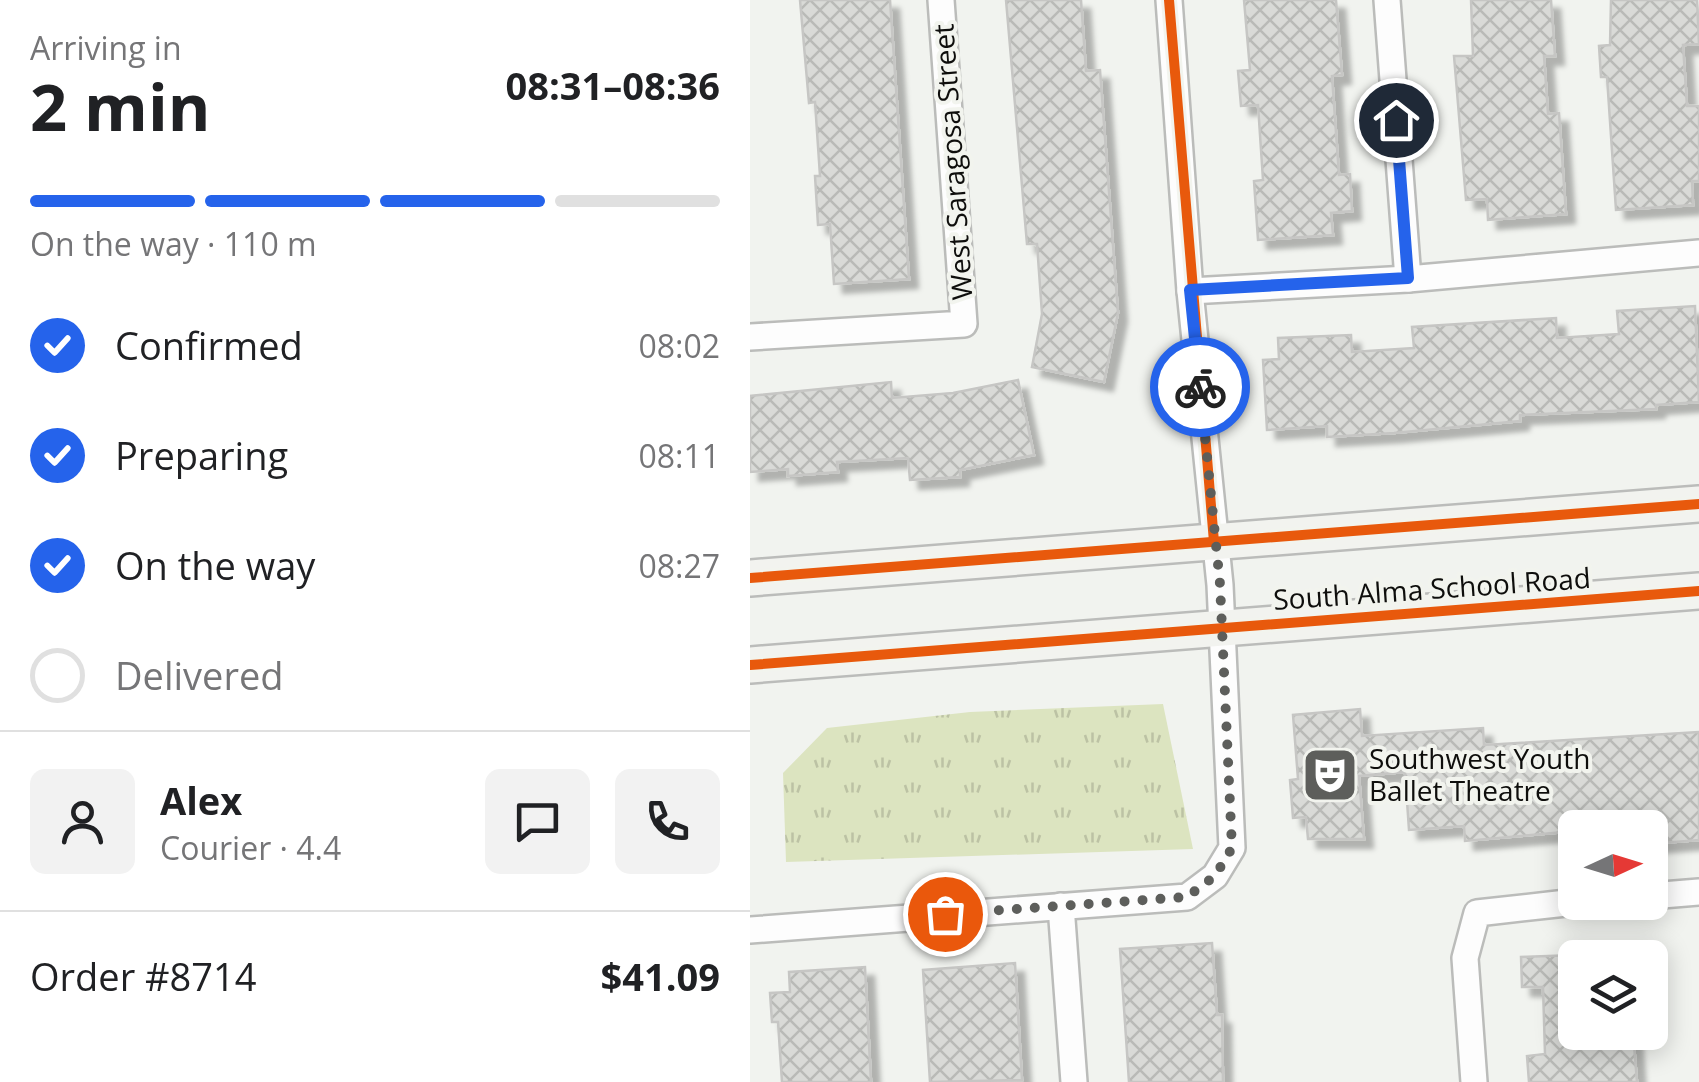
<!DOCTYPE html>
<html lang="en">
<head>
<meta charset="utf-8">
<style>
	body { margin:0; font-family:"Open Sans",sans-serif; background:#f2f2f2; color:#202124; height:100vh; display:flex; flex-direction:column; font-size:38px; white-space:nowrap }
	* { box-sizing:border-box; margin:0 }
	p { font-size:32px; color:#757577 }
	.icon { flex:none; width:55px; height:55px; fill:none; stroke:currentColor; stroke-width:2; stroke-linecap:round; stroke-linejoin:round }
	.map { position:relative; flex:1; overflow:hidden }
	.side { display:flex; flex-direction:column; background:#fff; width:750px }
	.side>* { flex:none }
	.needle { width:65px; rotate:86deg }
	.tools { position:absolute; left:808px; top:810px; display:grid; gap:20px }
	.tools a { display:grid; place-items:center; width:110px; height:110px; border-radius:15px; background:#fff; box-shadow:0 5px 25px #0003; font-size:50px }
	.pin { position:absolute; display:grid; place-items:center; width:85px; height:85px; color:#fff; margin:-42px; border:5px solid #fff; border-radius:50%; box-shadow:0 2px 10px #0007 }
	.courier { position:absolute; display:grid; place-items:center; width:100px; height:100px; margin:-50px; border:8px solid #2563eb; border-radius:50%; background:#fff; color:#222; box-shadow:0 2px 12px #0007 }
	.head em { font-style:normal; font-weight:700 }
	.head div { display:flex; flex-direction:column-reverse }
	.head { display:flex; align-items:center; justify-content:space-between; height:170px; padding:0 30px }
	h1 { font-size:65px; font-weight:700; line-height:75px }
	.bar { display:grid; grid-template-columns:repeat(4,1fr); gap:15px 10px; align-content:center; height:120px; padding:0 30px }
	.bar i { height:12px; border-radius:8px; background:#e0e0e0 }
	.bar .on { background:#2563eb }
	.bar p { grid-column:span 4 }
	.line { display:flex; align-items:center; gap:25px; padding:0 30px; border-top:2px solid #e0e0e0 }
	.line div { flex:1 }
	.round { display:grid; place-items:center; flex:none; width:105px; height:105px; border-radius:15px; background:#f2f2f2 }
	ol { padding:0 30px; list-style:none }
	li { display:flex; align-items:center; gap:30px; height:110px }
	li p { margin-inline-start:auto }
	li .icon { padding:10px; border-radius:50%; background:#2563eb; color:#fff; stroke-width:4 }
	li:last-child { color:#757577 }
	li i { width:55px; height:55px; border:5px solid #e0e0e0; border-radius:50% }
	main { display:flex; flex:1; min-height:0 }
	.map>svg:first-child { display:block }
	.park { fill:url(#park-tufts) }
	.building { fill:url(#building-cross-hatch); stroke:#c6c6c4; stroke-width:2.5; filter:url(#shadow) }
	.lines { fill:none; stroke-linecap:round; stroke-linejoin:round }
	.street-casing { stroke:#bbbcba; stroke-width:30 }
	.secondary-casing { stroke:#bbbcba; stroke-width:40 }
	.street { stroke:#fdfdfd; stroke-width:25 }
	.secondary { stroke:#f2f3ef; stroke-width:35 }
	.cycleway-casing { stroke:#f2f4ee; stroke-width:16 }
	.cycleway { stroke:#e8590c; stroke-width:10 }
	.done { stroke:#5d5e5b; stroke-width:10; stroke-dasharray:0 18 }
	.route { stroke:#2563eb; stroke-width:12 }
	.labels { text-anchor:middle; stroke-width:8; stroke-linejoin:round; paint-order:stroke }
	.street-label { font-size:28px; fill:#0e0e0c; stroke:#f2f4ee }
	.poi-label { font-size:28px; fill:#0e0e0c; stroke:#f2f4ee; text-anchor:start }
</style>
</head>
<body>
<main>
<section class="side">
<div class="head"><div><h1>2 min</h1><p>Arriving in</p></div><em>08:31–08:36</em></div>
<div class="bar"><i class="on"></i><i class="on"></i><i class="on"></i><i></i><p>On the way · 110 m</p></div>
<ol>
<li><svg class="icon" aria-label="check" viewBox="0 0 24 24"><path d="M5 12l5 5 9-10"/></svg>Confirmed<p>08:02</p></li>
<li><svg class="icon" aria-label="check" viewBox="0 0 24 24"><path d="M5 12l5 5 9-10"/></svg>Preparing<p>08:11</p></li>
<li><svg class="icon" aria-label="check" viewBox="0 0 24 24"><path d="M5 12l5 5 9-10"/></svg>On the way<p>08:27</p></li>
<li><i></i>Delivered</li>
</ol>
<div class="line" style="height:180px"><a class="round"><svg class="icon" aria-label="person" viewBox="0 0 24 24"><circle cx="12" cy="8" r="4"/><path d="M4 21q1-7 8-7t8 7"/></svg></a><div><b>Alex</b><p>Courier · 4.4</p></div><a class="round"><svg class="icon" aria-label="chat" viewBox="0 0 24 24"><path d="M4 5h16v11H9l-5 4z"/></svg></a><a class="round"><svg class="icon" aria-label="phone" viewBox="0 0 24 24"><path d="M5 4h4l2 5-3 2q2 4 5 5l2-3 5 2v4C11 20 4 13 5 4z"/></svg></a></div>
<div class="line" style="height:130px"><div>Order #8714</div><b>$41.09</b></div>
</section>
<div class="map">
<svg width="949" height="1082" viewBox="0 0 949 1082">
	<defs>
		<pattern id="park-tufts" width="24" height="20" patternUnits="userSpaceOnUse" patternTransform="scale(2.5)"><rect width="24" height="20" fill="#dce4c0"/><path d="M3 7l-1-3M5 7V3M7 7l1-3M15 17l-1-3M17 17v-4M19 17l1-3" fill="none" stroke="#bcc2a4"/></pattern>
		<pattern id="building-cross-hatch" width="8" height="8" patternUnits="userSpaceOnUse" patternTransform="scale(2.5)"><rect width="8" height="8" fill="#d9dad7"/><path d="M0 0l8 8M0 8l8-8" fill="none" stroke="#b9bab7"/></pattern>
		<filter id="shadow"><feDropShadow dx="9" dy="9" stdDeviation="2.5" flood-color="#0004"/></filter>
	</defs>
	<rect width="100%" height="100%" fill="#f1f3ef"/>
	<polygon class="park" points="413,704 443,849 36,862 33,773 77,728 220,712"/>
	<g class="building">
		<polygon points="50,0 140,0 159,279 84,284 80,224 68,225 65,176 70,176 65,102 59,103"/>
		<polygon points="256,0 331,0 336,71 350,70 368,313 354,382 282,367 292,314 287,244 277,244"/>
		<polygon points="494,0 586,0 592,75 582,76 589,175 600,174 602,211 581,213 583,235 508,240 504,181 513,180 508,105 491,106 488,71 500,70"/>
		<polygon points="721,0 801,0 805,56 794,56 798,114 809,113 816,214 738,220 737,199 716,200 704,56 723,56"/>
		<polygon points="861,0 947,0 949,44 933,45 937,106 949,106 949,181 942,181 943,205 866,210 857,77 851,77 849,46 860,45"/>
		<polygon points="945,306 949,402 906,405 906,409 770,415 770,421 644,433 577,437 577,426 517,430 513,360 529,359 528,338 601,335 602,352 664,348 662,327 806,318 807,338 869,334 867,311"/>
		<polygon points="268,380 284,455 210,470 210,477 160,480 158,458 87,462 88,472 38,476 38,469 0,472 0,396 141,382 142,398 203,393"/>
		<polygon points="610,709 612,736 733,728 734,745 949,732 949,840 900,844 900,825 825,828 825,831 715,841 714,826 659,830 655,772 609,776 614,839 558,839 556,817 543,818 540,780 548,779 543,715"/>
		<polygon points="462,943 467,1015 472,1015 473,1082 379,1082 370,949"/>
		<polygon points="825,955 825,1032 883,1032 887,1082 779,1082 777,1056 795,1054 793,987 772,987 771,957"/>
		<polygon points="265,963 272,1080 180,1082 173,970"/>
		<polygon points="115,967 121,1082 32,1082 28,1022 22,1022 20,993 40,992 39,972"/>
	</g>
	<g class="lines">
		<g class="street-casing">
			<g id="street">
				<polyline points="637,0 658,279"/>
				<polyline points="440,291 658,279 949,253"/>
				<polyline points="0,337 214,324 191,0"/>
				<polyline points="900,896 949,892"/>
				<polyline points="311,906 324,1082"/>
				<polyline points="0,930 437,897 465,876 482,848 470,585 440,291 419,0"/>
				<polyline points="724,1082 715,958 727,913 825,902"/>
			</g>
		</g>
		<g class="secondary-casing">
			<g id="secondary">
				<polyline points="0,578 949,504"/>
				<polyline points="0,665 949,591"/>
			</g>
		</g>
		<use href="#street" class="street"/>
		<use href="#secondary" class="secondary"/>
		<g class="cycleway-casing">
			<g id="cycleway">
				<polyline points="419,0 464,542"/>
				<polyline points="0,578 949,504"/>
				<polyline points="0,665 949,591"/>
			</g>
		</g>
		<use href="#cycleway" class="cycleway"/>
	</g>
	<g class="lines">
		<polyline class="done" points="195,914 437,897 465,876 482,848 470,584 450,387"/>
		<polyline class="route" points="450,387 440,290 658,278 646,120"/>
	</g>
	<defs>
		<g id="theatre-square" transform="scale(2.875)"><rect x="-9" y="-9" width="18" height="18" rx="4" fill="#5d5e5b" stroke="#f2f4ee"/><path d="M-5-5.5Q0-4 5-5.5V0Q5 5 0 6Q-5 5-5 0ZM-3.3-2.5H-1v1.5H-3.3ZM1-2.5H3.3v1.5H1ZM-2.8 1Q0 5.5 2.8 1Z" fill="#fff"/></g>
	</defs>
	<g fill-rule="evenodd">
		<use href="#theatre-square" x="580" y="775"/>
	</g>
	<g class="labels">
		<g class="street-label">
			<text transform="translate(203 162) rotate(-94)" y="10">West Saragosa Street</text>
			<text transform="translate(682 589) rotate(-4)" y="10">South Alma School Road</text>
		</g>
		<g class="poi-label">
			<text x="619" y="769">Southwest Youth<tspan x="619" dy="32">Ballet Theatre</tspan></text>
		</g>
	</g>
</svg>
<div class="tools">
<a><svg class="needle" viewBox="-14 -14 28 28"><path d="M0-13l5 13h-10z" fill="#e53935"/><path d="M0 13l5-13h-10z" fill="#757577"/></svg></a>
<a><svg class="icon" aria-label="layers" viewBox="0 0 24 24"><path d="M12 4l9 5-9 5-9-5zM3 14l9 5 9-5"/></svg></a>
</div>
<div class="pin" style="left:195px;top:914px;background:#ea580c"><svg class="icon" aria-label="bag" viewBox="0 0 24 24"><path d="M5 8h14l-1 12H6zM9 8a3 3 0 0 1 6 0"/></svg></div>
<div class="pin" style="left:646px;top:120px;background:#1f2937"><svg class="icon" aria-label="home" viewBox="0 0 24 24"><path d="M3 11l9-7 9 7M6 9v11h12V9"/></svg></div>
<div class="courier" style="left:450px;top:387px"><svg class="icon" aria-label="bike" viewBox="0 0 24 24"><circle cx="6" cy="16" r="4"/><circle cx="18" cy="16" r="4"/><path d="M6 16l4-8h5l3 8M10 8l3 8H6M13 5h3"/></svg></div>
</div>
</main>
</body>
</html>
